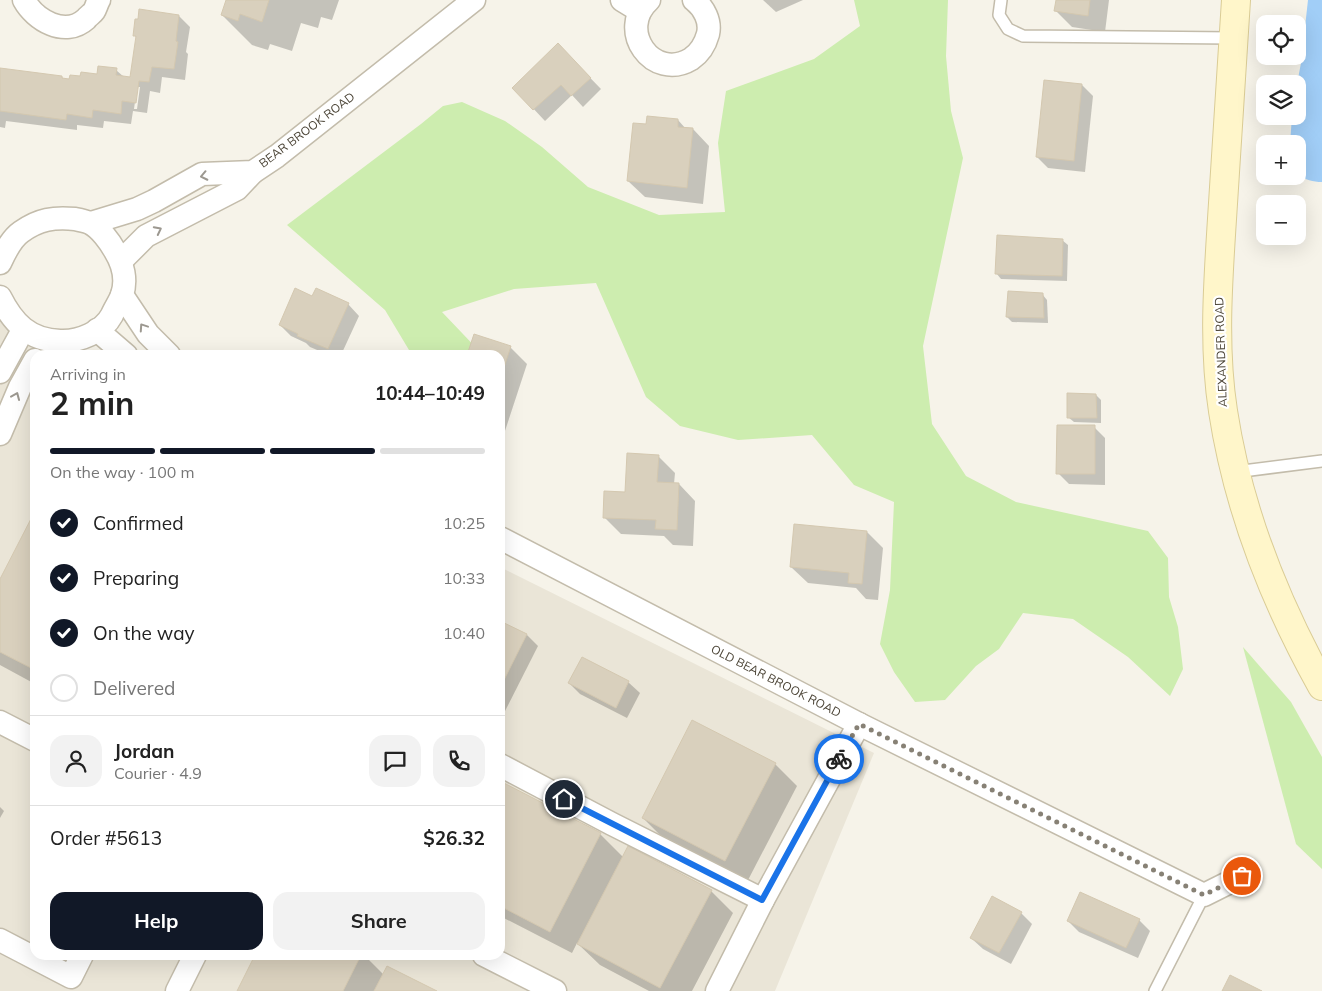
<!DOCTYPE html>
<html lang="en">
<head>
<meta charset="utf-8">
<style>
	body { margin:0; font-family:Mulish,sans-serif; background:#f2f2f2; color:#222; height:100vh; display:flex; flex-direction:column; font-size:19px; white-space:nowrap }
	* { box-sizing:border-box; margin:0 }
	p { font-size:16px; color:#767676 }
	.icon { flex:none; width:28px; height:28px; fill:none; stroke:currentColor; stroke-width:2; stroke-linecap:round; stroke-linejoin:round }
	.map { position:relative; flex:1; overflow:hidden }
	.sheet { position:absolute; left:30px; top:350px; width:475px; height:610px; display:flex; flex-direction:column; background:#fff; border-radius:15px; box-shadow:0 5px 20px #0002 }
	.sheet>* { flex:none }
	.controls { position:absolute; left:1256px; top:15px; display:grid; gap:10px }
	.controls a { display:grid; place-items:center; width:50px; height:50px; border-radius:10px; background:#fff; box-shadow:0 5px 20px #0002; font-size:25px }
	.pin { position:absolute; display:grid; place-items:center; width:42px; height:42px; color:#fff; margin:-21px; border:2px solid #fff; border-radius:50%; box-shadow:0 1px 5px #0007 }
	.courier { position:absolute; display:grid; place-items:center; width:50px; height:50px; margin:-25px; border:4px solid #1a73e8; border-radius:50%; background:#fff; color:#222; box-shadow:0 1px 6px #0007 }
	.overview em { font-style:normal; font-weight:700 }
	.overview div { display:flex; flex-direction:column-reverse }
	.overview { display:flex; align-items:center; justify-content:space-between; height:85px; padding:0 20px }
	h1 { font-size:32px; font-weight:700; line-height:38px }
	.bar { display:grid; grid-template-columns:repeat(4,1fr); gap:8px 5px; align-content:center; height:60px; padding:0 20px }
	.bar i { height:6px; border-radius:4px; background:#e0e0e0 }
	.bar .on { background:#111827 }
	.bar p { grid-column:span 4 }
	.line { display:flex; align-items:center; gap:12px; padding:0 20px; border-top:1px solid #e0e0e0 }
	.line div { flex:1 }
	.round { display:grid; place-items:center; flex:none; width:52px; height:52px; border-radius:15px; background:#f2f2f2 }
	ol { padding:0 20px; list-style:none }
	li { display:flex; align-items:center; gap:15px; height:55px }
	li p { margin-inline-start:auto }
	li .icon { padding:5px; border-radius:50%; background:#111827; color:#fff; stroke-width:4 }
	li:last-child { color:#767676 }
	li i { width:28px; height:28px; border:2px solid #e0e0e0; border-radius:50% }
	.button { display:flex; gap:10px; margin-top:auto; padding:10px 20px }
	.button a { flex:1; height:58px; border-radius:15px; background:#111827; color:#fff; font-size:20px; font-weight:700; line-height:58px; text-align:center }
	.button a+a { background:#f2f2f2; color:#222 }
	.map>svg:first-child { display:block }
	.residential { fill:#eae5d7 }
	.green { fill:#cdedaf }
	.water { fill:#a1cef7 }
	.shadow { fill:#0003; fill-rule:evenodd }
	.building { fill:#d9d0bd; stroke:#d4c8b0 }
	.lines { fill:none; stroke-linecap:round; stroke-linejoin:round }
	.lane-casing { stroke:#c3bcab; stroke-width:14 }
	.street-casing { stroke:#c3bcab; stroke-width:25 }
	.secondary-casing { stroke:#dacc95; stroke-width:30 }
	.lane { stroke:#fff; stroke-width:11 }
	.street { stroke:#fff; stroke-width:22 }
	.secondary { stroke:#fff6ca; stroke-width:28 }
	.oneway { stroke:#9c9890 }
	.done { stroke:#878175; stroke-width:5; stroke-dasharray:0 9 }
	.route { stroke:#1a73e8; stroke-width:6 }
	.labels { text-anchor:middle; stroke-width:4.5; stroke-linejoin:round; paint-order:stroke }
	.street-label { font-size:12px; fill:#4b4436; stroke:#fff }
</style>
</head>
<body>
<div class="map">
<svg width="1322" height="991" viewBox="0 0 1322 991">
	<rect width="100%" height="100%" fill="#f6f3e9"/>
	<polygon class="residential" points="0,319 72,355 35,355 35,955 500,955 500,567 874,753 775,991 0,991"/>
	<g class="green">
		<polygon points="854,0 948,0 946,56 951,111 963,158 923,346 932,424 966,476 1016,502 1148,531 1168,558 1169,597 1178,627 1183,669 1170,696 1128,657 1073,619 1023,613 999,649 976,666 945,700 915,702 894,672 880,644 890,590 894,502 854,485 812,435 738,440 680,426 646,397 596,283 514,289 442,312 483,355 412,355 385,310 287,225 421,124 443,106 462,102 505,121 542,147 588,187 659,215 725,212 718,143 726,91 814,59 860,26"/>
		<polygon points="1243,647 1291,702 1322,757 1322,869 1296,844"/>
	</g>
	<path class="water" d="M 1308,0 L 1322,0 L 1322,182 C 1313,182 1305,180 1298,174 L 1298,144 L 1290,144 L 1292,116 L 1298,116 L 1298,84 L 1297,84 L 1301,63 Z"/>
	<g class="shadow">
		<polygon points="227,0 339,0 332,20 321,17 318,28 301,23 292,51 270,44 268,50 252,45 222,15"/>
		<polygon points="763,0 803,0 776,12"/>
		<polygon points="1057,0 1109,0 1105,32 1072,27 1055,10"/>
		<path d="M 179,16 L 190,27 L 186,52 L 188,54 L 185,80 L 162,77 L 160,93 L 150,91 L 147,113 L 133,111 L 131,124 L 104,121 L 103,128 L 77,125 L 77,130 L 6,121 L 5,128 L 0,127 L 0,77 L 62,77 L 64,80 L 98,75 L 116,70 L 124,77 L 131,78 L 137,38 L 134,35 ZM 137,87 L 140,87 L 137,109 L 134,109 Z"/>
		<polygon points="569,56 601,89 583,107 572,95 545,121 514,88"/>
		<polygon points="1082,85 1093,96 1085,172 1048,168 1037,157"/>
		<polygon points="678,120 686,129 693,129 709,146 703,204 645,197 628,181 648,125"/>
		<polygon points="1062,240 1068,245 1067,281 1001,279 996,273"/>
		<polygon points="1042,294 1047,300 1048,323 1012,322 1007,317"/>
		<polygon points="313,298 348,304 359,316 341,355 329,355 310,347 306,343 291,336 280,325"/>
		<polygon points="474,336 511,348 527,364 503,437 500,436 500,355 468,355"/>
		<polygon points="1096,395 1101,400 1101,423 1074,422 1068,417"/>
		<polygon points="1094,427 1105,438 1105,485 1069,484 1058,473"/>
		<polygon points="658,456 675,473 674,484 679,484 695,501 693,546 673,545 664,536 621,534 604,517 627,494"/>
		<polygon points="35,514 35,684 0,665 0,582"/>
		<polygon points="867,532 883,548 878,600 866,599 856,588 808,583 791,567"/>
		<polygon points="500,622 527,635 538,646 500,721"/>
		<polygon points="582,658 628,682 640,693 627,718 580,694 569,683"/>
		<polygon points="775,764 797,786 747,882 665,840 643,818"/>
		<polygon points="500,782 600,834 624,858 711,891 733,913 692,991 649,991 600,965 577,943 572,953 500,916"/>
		<polygon points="0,807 4,811 0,818"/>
		<polygon points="1021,913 1032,924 1011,964 983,949 971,938"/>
		<polygon points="1139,920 1150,931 1138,958 1079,932 1068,921"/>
		<polygon points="257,955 364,955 384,975 434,991 239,991"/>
	</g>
	<g class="building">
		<polygon points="226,0 269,0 262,22 240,14 238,21 221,15"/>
		<polygon points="1056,0 1090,0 1088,16 1054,11"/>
		<polygon points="139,9 179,15 176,41 178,42 174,69 152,67 149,82 139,81 136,103 122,101 121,114 93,110 92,118 67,114 66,120 0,111 0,68 62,76 62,78 69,79 70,75 80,76 81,72 97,74 98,66 117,68 116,75 130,77 136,36 133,36 135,19 138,19"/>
		<polygon points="558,43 591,78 571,96 561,85 533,110 512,88"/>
		<polygon points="1044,80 1082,84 1074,161 1036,157"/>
		<polygon points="647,116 678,119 678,127 693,128 687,188 627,181 633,123 646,124"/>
		<polygon points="997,235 1063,239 1062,276 995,274"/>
		<polygon points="295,288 312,296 316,288 349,303 328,349 297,336 298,334 279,325"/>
		<polygon points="1008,291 1043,293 1044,318 1006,317"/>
		<polygon points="474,334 511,346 500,380 500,355 467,355"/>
		<polygon points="1067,393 1096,394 1097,418 1067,418"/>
		<polygon points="1057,425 1095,425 1095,474 1056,474"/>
		<polygon points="627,453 659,455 657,482 679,483 677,530 655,529 656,520 603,518 604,491 625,492"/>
		<polygon points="35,511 35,670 0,652 0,579"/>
		<polygon points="794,524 867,531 862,584 848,583 849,573 790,567"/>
		<polygon points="500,621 527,634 500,688"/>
		<polygon points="582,657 629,681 616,708 568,683"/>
		<polygon points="692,720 776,763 725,861 642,818"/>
		<polygon points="500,781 601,833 550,932 500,906"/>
		<polygon points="628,846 712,890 660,988 577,944"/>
		<polygon points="1080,892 1140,919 1126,948 1067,921"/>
		<polygon points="992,896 1022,912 999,953 970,938"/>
		<polygon points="255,955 361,955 343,991 237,991"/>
		<polygon points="387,966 437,991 374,991"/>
		<polygon points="1230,975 1262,991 1222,991"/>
	</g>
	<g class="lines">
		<g class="lane-casing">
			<g id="lane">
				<polyline points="1001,0 999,15 1008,29 1023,36 1233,38"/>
				<polyline points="1235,472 1322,461"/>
				<polyline points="1155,991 1204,895"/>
			</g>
		</g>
		<g class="street-casing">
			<g id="street">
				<path d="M 24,0 C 35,20 65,38 86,19 C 88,16 92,14 94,11 C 96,8 97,3 99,0"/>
				<polyline points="622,0 640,11"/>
				<path d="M 649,0 C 616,30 653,82 691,59 C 700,53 705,45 708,34 C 711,21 704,8 694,0"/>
				<polyline points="91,223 137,209 154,201 202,174 253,172 277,156 474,0"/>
				<polyline points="121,261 146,236 237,189 253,172"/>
				<path d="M 0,263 C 5,252 11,239 21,232 C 39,219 54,217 75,219 C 80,220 85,221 90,223 C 100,228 110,242 115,251 C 123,264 127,280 122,295 C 120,301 115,308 112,315 C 103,332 79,342 60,341 C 29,340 13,323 0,297"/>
				<polyline points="122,295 148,334 169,355"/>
				<polyline points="97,330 126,355"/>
				<polyline points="0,372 23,330"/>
				<polyline points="0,434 20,387 35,360"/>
				<polyline points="500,538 859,724 1204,895 1242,876"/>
				<polyline points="0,722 35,740"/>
				<polyline points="500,765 612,824 763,900"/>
				<polyline points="0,940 71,977 82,955"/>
				<polyline points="484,955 555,991"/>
				<polyline points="177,991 195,955"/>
				<polyline points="717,991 763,900 859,724"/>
			</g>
		</g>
		<g class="secondary-casing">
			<path id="secondary" d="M 1236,0 C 1231,73 1226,146 1222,219 C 1218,282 1213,347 1223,411 C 1238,509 1274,600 1322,686"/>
		</g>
		<use href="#lane" class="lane"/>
		<use href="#street" class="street"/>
		<use href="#secondary" class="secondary"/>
	</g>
	<defs><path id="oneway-chevron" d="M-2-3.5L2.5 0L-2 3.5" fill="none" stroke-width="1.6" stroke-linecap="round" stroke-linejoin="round" transform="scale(1.25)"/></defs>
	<g class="oneway">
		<use href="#oneway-chevron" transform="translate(204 176) rotate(168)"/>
		<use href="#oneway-chevron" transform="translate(158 230) rotate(-27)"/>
		<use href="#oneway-chevron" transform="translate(143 327) rotate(-124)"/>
		<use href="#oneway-chevron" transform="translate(16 396) rotate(-67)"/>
	</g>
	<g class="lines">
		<polyline class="done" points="839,759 859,724 1204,895 1242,876"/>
		<polyline class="route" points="564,799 762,900 839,759"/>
	</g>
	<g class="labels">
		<g class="street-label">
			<text transform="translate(307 130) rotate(-37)" y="4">BEAR BROOK ROAD</text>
			<text transform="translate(1221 352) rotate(-92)" y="4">ALEXANDER ROAD</text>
			<text transform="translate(776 681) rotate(27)" y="4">OLD BEAR BROOK ROAD</text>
		</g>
	</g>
</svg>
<div class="controls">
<a><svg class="icon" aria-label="locate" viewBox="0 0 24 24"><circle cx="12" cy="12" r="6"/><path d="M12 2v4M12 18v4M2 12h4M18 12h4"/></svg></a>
<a><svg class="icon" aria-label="layers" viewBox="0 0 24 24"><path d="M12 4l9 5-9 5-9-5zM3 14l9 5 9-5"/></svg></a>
<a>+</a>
<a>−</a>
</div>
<div class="pin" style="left:1242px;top:876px;background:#ea580c"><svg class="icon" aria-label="bag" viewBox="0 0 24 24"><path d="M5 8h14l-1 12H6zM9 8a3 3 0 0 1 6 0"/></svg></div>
<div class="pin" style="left:564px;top:799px;background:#1f2937"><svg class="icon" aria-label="home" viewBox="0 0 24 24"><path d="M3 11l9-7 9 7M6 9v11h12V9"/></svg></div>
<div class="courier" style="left:839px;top:759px"><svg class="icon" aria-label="bike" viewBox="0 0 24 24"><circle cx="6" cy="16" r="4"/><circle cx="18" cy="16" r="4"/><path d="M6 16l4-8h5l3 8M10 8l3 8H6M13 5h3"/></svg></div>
<section class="sheet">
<div class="overview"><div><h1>2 min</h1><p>Arriving in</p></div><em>10:44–10:49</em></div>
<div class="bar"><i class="on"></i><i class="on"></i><i class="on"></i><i></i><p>On the way · 100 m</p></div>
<ol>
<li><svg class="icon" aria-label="check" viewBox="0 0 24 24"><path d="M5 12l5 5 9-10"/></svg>Confirmed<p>10:25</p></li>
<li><svg class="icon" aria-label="check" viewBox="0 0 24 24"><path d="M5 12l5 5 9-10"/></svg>Preparing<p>10:33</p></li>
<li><svg class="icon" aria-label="check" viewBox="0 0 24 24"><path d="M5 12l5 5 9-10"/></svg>On the way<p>10:40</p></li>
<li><i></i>Delivered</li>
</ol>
<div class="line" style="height:90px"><a class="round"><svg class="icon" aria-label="person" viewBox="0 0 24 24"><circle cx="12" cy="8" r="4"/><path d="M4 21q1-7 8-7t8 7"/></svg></a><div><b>Jordan</b><p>Courier · 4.9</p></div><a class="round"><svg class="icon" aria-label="chat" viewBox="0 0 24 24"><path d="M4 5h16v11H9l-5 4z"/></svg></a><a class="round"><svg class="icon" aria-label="phone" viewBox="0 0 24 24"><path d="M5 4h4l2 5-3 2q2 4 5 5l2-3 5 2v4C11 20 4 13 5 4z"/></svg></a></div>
<div class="line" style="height:65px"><div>Order #5613</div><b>$26.32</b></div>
<div class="button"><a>Help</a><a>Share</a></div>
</section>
</div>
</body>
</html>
